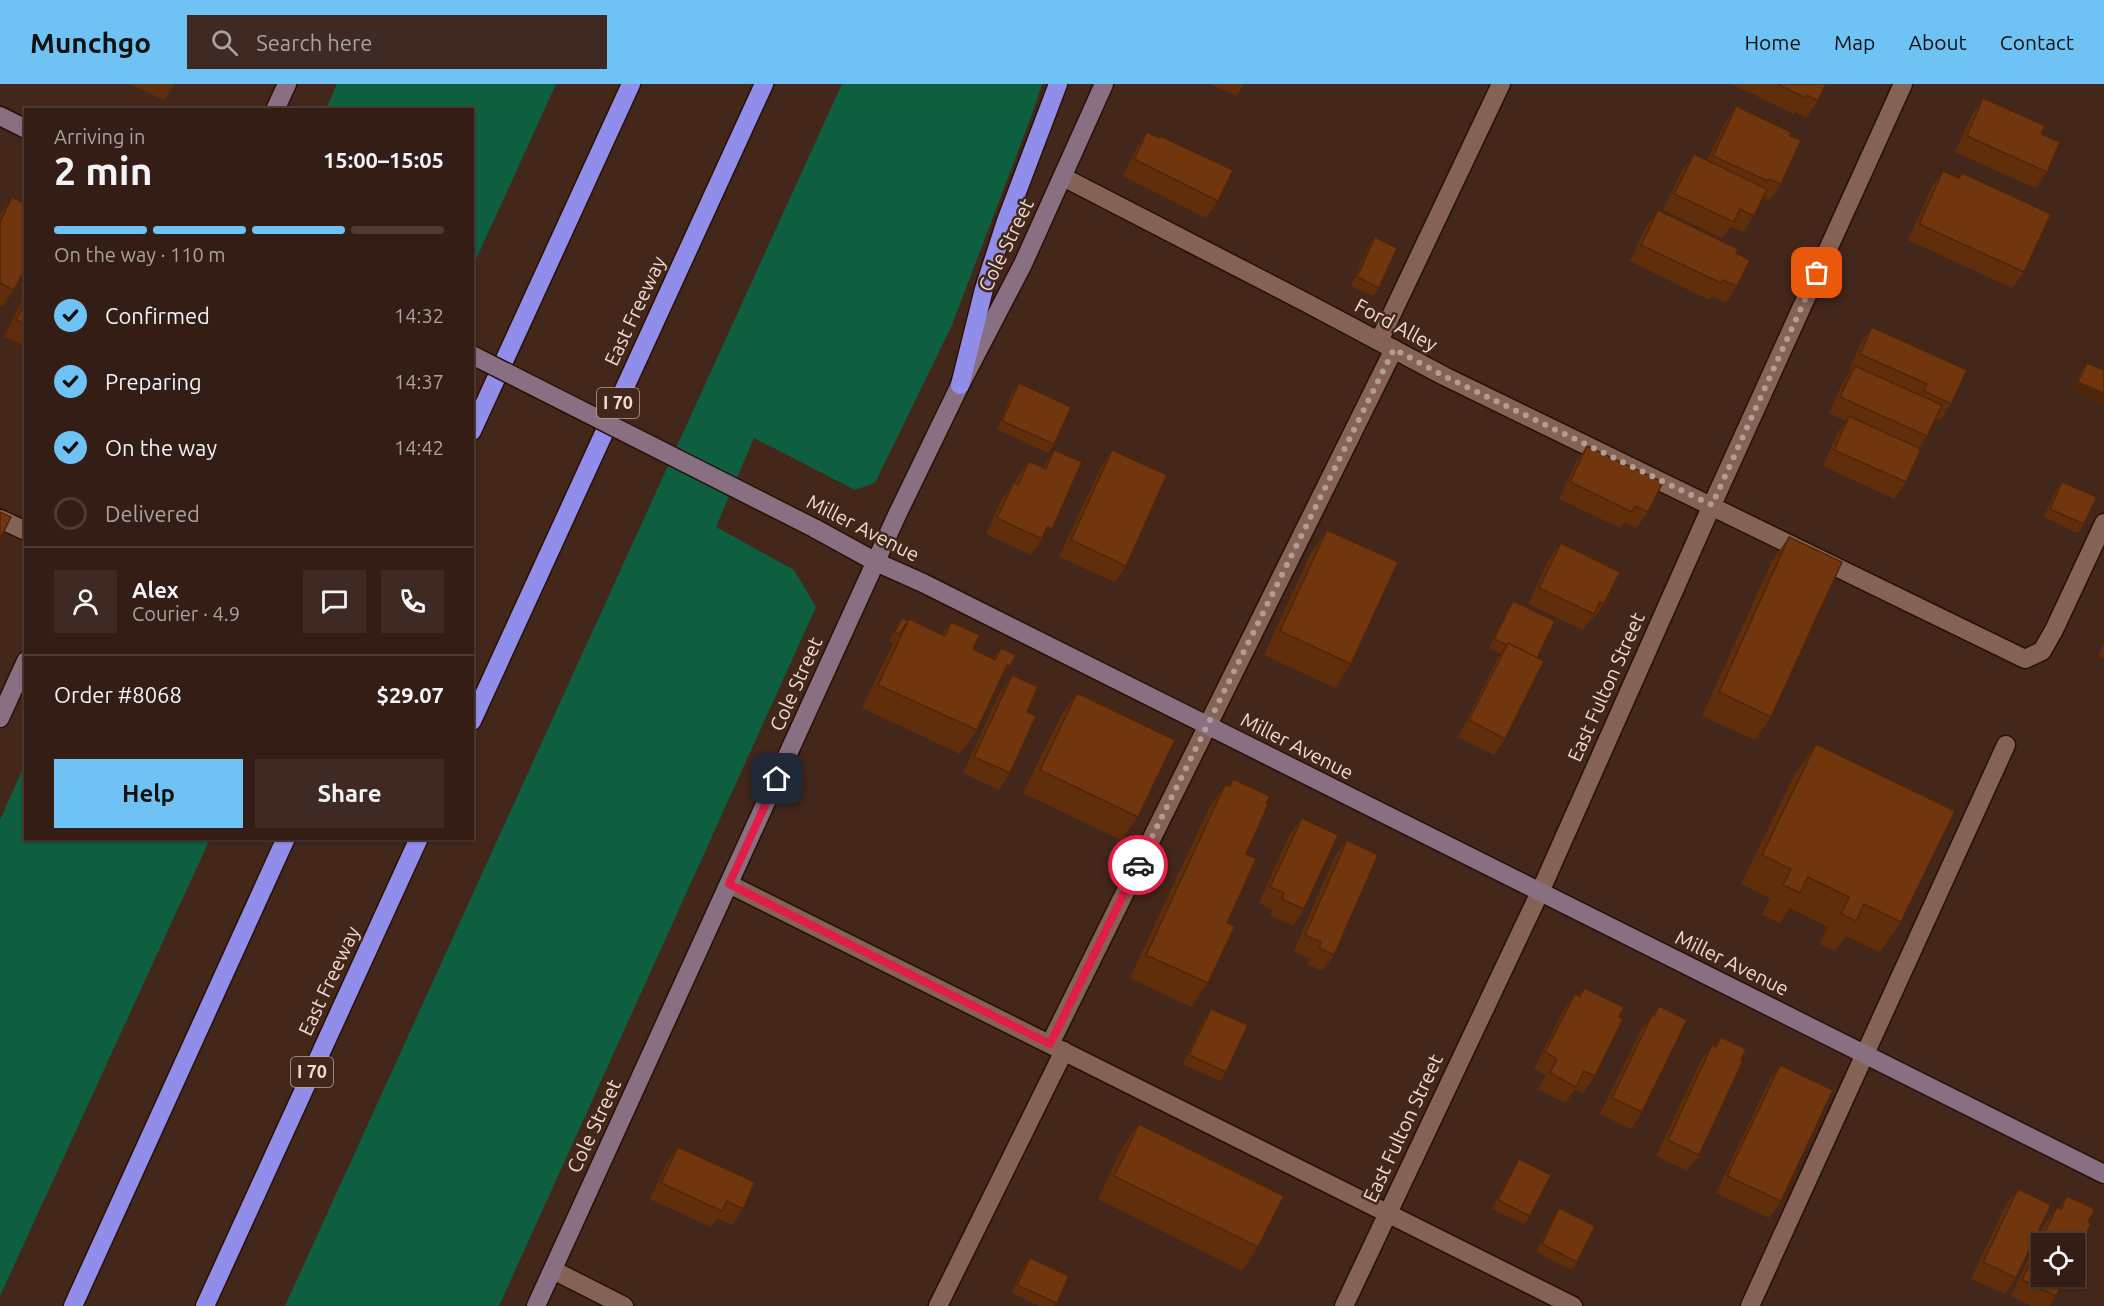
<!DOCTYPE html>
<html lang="en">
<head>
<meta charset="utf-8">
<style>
	body { margin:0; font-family:Ubuntu,sans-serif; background:#3e2a22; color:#f1f3f6; height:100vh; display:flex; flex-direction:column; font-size:22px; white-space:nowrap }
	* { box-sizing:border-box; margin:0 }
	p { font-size:20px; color:#a9a2a0 }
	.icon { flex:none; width:33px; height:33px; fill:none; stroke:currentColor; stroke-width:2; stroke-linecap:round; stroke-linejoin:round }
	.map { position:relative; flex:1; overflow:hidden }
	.details { position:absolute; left:24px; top:24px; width:450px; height:732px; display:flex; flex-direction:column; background:#331d14; border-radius:0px; box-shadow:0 2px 4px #0004,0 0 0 2px #4e3b34 }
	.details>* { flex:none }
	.tools { position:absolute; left:2031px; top:1149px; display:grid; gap:12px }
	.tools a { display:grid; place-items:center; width:54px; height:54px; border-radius:0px; background:#331d14; box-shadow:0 2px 4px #0004,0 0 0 2px #4e3b34; font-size:30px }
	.pin { position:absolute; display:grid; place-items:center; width:51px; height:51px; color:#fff; margin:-26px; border-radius:12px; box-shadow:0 3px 9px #0006 }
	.courier { position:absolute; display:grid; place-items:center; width:60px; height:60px; margin:-30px; border:4px solid #e11d48; border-radius:50%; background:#fff; color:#222; box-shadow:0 2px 8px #0007 }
	.summary em { font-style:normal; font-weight:700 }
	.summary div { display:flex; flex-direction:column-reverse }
	.summary { display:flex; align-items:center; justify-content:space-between; height:102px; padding:0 30px }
	h1 { font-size:39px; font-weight:700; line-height:45px }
	.bar { display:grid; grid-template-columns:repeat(4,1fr); gap:9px 6px; align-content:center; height:72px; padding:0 30px }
	.bar i { height:8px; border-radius:4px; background:#4e3b34 }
	.bar .on { background:#6fc2f4 }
	.bar p { grid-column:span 4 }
	.line { display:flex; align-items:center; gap:15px; padding:0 30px; border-top:2px solid #4e3b34 }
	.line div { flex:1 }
	.round { display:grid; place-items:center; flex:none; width:63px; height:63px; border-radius:0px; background:#3e2a22 }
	ol { padding:0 30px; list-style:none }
	li { display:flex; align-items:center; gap:18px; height:66px }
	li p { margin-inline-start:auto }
	li .icon { padding:6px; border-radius:50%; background:#6fc2f4; color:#111; stroke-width:4 }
	li:last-child { color:#a9a2a0 }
	li i { width:33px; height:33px; border:3px solid #4e3b34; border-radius:50% }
	.cta { display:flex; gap:12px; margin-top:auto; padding:12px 30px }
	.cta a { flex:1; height:69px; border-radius:0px; background:#6fc2f4; color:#111; font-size:24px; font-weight:700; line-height:69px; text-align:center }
	.cta a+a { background:#3e2a22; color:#f1f3f6 }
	header { display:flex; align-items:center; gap:36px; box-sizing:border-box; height:84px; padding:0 30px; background:#6fc2f4; color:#111 }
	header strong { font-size:28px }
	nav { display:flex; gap:33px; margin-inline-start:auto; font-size:21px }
	.search { width:420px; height:54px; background:#3e2a22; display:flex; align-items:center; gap:15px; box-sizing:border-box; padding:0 21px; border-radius:0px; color:#a9a2a0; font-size:22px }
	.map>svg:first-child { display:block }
	.green { fill:#0e5e40 }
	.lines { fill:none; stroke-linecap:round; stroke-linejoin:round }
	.lane-casing { stroke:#290f04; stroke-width:21 }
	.street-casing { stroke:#290f04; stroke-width:21 }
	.secondary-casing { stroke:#290f04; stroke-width:21 }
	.highway-casing { stroke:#290f04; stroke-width:21 }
	.lane { stroke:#846356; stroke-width:18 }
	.street { stroke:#846356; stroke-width:18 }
	.secondary { stroke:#887082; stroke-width:18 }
	.highway { stroke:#908eea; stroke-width:18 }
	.secondary-bridge-casing { stroke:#290f04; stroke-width:21; stroke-linecap:butt }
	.secondary-bridge { stroke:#887082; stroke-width:18 }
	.wall { fill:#612e0b }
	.shaded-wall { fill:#4f2609 }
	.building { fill:#71360d; stroke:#4f2609; stroke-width:1.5 }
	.done { stroke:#b29c93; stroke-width:6; stroke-dasharray:0 10.8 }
	.route { stroke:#e11d48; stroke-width:8 }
	.labels { text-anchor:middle; stroke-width:5; stroke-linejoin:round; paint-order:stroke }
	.shield { fill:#44271b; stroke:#bba59c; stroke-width:1.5 }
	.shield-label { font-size:18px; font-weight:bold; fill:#eedbd3 }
	.street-label { font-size:20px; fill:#eedbd3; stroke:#44271b }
</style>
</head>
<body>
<header>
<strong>Munchgo</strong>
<div class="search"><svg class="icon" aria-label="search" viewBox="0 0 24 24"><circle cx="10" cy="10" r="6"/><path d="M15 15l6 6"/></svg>Search here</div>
<nav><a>Home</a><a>Map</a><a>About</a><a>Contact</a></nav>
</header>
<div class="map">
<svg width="2104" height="1222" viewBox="0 0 2104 1222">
	<rect width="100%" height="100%" fill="#44271b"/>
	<g class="green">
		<polygon points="337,0 556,0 473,182 472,26 326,25"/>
		<polygon points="842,0 1042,0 1031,33 952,241 875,399 855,406 754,354 716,443 794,486 816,523 499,1222 285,1222"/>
		<polygon points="25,680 26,754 210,755 0,1212 0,736"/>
	</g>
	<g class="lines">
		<g class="lane-casing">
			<g id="lane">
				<polyline points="1063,93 1305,218 1444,292 2025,575 2042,567 2054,546 2104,439"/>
				<polyline points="1379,257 1501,0"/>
				<polyline points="0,435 26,447"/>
				<polyline points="729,800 1573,1222"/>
				<polyline points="1050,960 1394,265"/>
				<polyline points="553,1186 624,1222"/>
				<polyline points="938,1222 1064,967"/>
				<polyline points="1750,1222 2006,661"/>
			</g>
		</g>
		<g class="street-casing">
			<polyline id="street" points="1344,1222 1540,808 1712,421 1903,0"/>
		</g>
		<g class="secondary-casing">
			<g id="secondary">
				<polyline points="275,26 287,0"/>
				<polyline points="0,32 26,45"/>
				<polyline points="814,444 876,478 923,499 2104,1090"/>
				<polyline points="0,634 26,577"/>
				<polyline points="536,1222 897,431 960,301 1023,180 1104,0"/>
			</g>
		</g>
		<g class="highway-casing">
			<g id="highway">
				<polyline points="960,301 984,205 1006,137 1058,0"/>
				<polyline points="472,347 631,0"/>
				<polyline points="472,637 764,0"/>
				<polyline points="73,1222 286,754"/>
				<polyline points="205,1222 419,754"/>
			</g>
		</g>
		<use href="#lane" class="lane"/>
		<use href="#street" class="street"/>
		<use href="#secondary" class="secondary"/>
		<use href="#highway" class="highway"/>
		<g class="secondary-bridge-casing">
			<polyline id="secondary-bridge" points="472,271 814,444"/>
		</g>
		<use href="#secondary-bridge" class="secondary-bridge"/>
	</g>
	<g class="wall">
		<polygon points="129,0 175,0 164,16"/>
		<polygon points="1210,0 1244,0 1236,12"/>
		<polygon points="1731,0 1826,0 1818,17 1806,34 1796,28 1794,30"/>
		<polygon points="1983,14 2041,50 2047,88 2035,104 1955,68 1972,31"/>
		<polygon points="1736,22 1790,52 1781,100 1769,117 1763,114 1754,132 1743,148 1731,143 1722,154 1663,126 1682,86 1694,70 1707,76 1725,39"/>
		<polygon points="1147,48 1218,117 1206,134 1123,92 1136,65"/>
		<polygon points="1943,87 1959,94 2024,188 2012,204 1908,156 1932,103"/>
		<polygon points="12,113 14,206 3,222 0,221 0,131"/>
		<polygon points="1658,126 1736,169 1737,202 1726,219 1712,212 1709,216 1630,177 1646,143"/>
		<polygon points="1375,153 1379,204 1373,212 1351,202 1369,162"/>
		<polygon points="26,208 26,262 4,253"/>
		<polygon points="1872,243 1951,320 1940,336 1935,334 1927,352 1919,364 1906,398 1894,415 1823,382 1838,348 1846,337 1829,329 1843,298 1851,287 1849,286 1861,259"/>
		<polygon points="2087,279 2104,286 2104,318 2103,320 2073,307 2081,288"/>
		<polygon points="1019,299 1054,360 1048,369 997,345 1013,307"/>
		<polygon points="1587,362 1648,428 1636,444 1624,438 1620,444 1559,415 1576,378"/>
		<polygon points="1054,366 1082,378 1040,462 1038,461 1031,471 986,450 1002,415 1014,398 1015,399 1017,394 1029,377 1043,383"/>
		<polygon points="1112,366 1126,482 1115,498 1059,473 1101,383"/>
		<polygon points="2062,398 2084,440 2078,449 2044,433 2056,406"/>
		<polygon points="1327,446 1351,580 1335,604 1264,571 1311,469"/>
		<polygon points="1789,453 1771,633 1755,656 1702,632 1772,477"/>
		<polygon points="1561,459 1604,520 1593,536 1591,535 1583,546 1528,520 1549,475"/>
		<polygon points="1513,517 1537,574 1505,655 1494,671 1458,653 1497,576 1501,570 1489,564 1507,526"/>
		<polygon points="902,534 942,551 951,538 973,565 993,575 1001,564 1000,596 977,646 960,670 862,624 893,559 889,557 896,543"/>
		<polygon points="2104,559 2104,575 2098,572"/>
		<polygon points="1012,591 1027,628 1010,689 999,706 963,689 1000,608"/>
		<polygon points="1077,609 1138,733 1121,756 1023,709 1061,632"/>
		<polygon points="1816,660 1901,838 1880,868 1846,852 1835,867 1820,860 1828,843 1790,824 1780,839 1762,831 1770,814 1741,800 1795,690"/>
		<polygon points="1233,695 1266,719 1246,770 1227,839 1208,899 1191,923 1130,894 1209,724 1225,701 1228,702"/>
		<polygon points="1302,734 1304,825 1293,842 1270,831 1273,826 1259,819 1290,750"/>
		<polygon points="1347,756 1334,871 1322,887 1307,880 1310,875 1294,867 1335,772"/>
		<polygon points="1584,904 1619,933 1595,992 1583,1009 1575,1005 1565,1019 1538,1005 1546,991 1534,985 1563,927 1575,910 1578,912"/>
		<polygon points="1659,922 1642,1028 1631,1045 1600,1030 1640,948"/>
		<polygon points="1211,925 1226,988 1220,997 1183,980 1205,933"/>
		<polygon points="1721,953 1741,976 1699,1071 1687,1087 1656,1072 1701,977 1712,961 1715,962"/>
		<polygon points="1780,981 1781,1117 1769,1134 1716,1109 1769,997"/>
		<polygon points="1139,1040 1258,1163 1242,1187 1098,1115 1122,1064"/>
		<polygon points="678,1063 743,1125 732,1141 717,1134 711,1143 650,1115 666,1080"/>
		<polygon points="1519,1075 1530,1132 1524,1140 1492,1125 1514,1083"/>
		<polygon points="2018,1105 2016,1194 2005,1210 1971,1195 2006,1121"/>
		<polygon points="2067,1112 2088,1138 2056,1212 2049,1222 2031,1222 2011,1212 2045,1140 2057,1123 2059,1124"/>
		<polygon points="1559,1124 1577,1178 1572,1186 1536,1168 1554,1132"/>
		<polygon points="1030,1174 1057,1219 1054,1222 1039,1222 1011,1209 1024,1182"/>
	</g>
	<g class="shaded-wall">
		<polygon points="2078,298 2104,309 2103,320 2073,307"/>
		<polygon points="1047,443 1052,445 1040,462 1038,461 1042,455"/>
		<polygon points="1007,581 1010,582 993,606"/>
	</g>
	<g class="building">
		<polygon points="1777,0 1826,0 1818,17 1807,11 1806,14"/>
		<polygon points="1983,14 2045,42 2041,50 2060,58 2047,88 1967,52"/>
		<polygon points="1736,22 1791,48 1790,52 1801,56 1781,100 1769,95 1768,97 1713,72"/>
		<polygon points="1147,48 1159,54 1160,52 1233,86 1218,117 1134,75"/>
		<polygon points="1694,70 1767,105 1754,132 1740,125 1734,138 1674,110"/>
		<polygon points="1943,87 1959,94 1962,89 2051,130 2024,188 1919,140"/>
		<polygon points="12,113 26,120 26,183 14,206 0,199 0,138"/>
		<polygon points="1658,126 1738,165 1736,169 1750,176 1737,202 1723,196 1721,199 1641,161"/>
		<polygon points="1375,153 1397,164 1379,204 1357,193"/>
		<polygon points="26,216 26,240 16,236"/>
		<polygon points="1872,243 1967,286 1951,320 1924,307 1927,300 1860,270"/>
		<polygon points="2087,279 2104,286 2104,309 2078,298"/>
		<polygon points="1855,282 1942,321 1927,352 1840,313"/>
		<polygon points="1019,299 1071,323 1054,360 1002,337"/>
		<polygon points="1849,332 1921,365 1906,398 1834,366"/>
		<polygon points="1587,362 1663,398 1648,428 1635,422 1632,428 1570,398"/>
		<polygon points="1054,366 1082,378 1052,445 1047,443 1042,455 997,434 1014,398 1018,401 1029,377 1046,385"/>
		<polygon points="1112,366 1167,391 1126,482 1071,456"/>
		<polygon points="2062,398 2097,413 2084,440 2050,425"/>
		<polygon points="0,428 11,433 0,455"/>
		<polygon points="1327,446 1398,478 1351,580 1280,547"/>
		<polygon points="1789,453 1842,478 1771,633 1719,608"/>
		<polygon points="1561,459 1620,488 1604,520 1600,518 1594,530 1539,504"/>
		<polygon points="1513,517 1555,537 1537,574 1508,559 1507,561 1494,555"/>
		<polygon points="902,534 908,537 899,550 895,548"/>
		<polygon points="909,535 945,552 951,538 980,551 973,565 995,576 1001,564 1016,571 1010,582 1007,581 977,646 878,601"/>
		<polygon points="1508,559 1544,577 1505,655 1469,636"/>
		<polygon points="1012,591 1038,603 1027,628 1036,632 1010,689 974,673"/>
		<polygon points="1077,609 1175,656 1138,733 1040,686"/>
		<polygon points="1816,660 1955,727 1901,838 1864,820 1856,837 1841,830 1849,813 1808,793 1800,809 1783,801 1791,785 1762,771"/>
		<polygon points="1233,695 1270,712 1266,719 1268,721 1246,770 1256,775 1227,839 1235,842 1208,899 1146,871 1225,701 1230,702"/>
		<polygon points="1302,734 1338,751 1304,825 1282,815 1284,809 1270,803"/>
		<polygon points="1347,756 1378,771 1334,871 1319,864 1321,858 1305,851"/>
		<polygon points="1584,904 1624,923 1619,933 1623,935 1595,992 1584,987 1576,1003 1550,989 1557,975 1545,968 1575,910 1580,913"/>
		<polygon points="1659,922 1687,936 1642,1028 1612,1014 1652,931 1654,932"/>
		<polygon points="1211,925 1248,941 1226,988 1189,971"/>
		<polygon points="1721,953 1746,965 1741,976 1743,977 1699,1071 1668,1056 1712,961 1716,963"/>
		<polygon points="1780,981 1833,1006 1781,1117 1727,1092"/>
		<polygon points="1139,1040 1284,1112 1258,1163 1114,1092"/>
		<polygon points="678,1063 755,1098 743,1125 727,1117 722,1127 661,1099"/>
		<polygon points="1519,1075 1551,1091 1530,1132 1498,1116"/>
		<polygon points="2018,1105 2051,1121 2016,1194 1983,1178"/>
		<polygon points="2067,1112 2095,1125 2088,1138 2091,1140 2074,1174 2074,1160 2042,1160 2042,1192 2066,1192 2056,1212 2022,1196 2057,1123 2061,1125"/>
		<polygon points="1559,1124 1595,1142 1577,1178 1542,1160"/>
		<polygon points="1030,1174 1069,1192 1057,1219 1017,1201"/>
	</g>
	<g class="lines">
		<polyline class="done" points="1138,781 1394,265 1444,292 1712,421 1817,189"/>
		<polyline class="route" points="777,695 729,800 1050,960 1138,781"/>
	</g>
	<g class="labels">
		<g class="shield">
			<rect x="597" y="304" width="42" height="30" rx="4.5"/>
			<rect x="291" y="973" width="42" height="30" rx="4.5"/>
		</g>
		<g class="shield-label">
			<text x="618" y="325">I 70</text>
			<text x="312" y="994">I 70</text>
		</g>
		<g class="street-label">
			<text transform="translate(1006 161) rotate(-64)" y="7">Cole Street</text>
			<text transform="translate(635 227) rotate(-65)" y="7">East Freeway</text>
			<text transform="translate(1396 241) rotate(28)" y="7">Ford Alley</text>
			<text transform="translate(863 444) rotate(27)" y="7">Miller Avenue</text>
			<text transform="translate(796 600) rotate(-66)" y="7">Cole Street</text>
			<text transform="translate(1606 603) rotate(-66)" y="7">East Fulton Street</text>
			<text transform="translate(1297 662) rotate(27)" y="7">Miller Avenue</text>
			<text transform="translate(1732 879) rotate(26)" y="7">Miller Avenue</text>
			<text transform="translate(329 897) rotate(-65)" y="7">East Freeway</text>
			<text transform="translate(594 1042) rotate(-65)" y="7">Cole Street</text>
			<text transform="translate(1403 1044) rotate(-65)" y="7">East Fulton Street</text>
		</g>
	</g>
</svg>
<div class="tools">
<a><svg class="icon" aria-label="locate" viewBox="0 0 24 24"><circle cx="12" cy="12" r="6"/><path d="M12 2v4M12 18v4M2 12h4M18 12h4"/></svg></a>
</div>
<div class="pin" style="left:1817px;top:189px;background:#ea580c"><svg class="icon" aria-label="bag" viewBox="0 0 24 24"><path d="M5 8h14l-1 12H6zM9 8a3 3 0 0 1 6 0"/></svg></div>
<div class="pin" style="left:777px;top:695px;background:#1f2937"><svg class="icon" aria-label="home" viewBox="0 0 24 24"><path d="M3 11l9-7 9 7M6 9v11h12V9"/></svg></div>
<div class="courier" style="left:1138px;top:781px"><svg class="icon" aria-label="car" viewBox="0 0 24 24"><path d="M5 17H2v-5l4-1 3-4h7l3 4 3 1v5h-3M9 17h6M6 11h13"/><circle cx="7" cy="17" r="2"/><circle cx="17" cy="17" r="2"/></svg></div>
<section class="details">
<div class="summary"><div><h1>2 min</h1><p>Arriving in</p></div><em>15:00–15:05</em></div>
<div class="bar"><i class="on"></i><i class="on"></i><i class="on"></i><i></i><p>On the way · 110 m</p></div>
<ol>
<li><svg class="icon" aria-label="check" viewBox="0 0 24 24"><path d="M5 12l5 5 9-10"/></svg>Confirmed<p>14:32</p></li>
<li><svg class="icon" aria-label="check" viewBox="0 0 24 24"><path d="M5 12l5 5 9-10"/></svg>Preparing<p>14:37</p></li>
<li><svg class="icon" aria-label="check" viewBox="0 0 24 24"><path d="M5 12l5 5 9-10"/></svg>On the way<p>14:42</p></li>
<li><i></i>Delivered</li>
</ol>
<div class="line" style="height:108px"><a class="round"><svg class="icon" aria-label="person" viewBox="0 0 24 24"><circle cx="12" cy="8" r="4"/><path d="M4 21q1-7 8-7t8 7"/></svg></a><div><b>Alex</b><p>Courier · 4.9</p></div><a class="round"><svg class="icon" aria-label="chat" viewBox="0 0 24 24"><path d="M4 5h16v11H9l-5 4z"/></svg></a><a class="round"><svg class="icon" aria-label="phone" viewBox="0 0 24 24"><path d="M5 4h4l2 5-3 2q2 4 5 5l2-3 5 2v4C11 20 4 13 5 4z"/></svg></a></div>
<div class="line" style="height:78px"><div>Order #8068</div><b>$29.07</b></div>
<div class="cta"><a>Help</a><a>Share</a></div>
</section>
</div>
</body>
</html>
